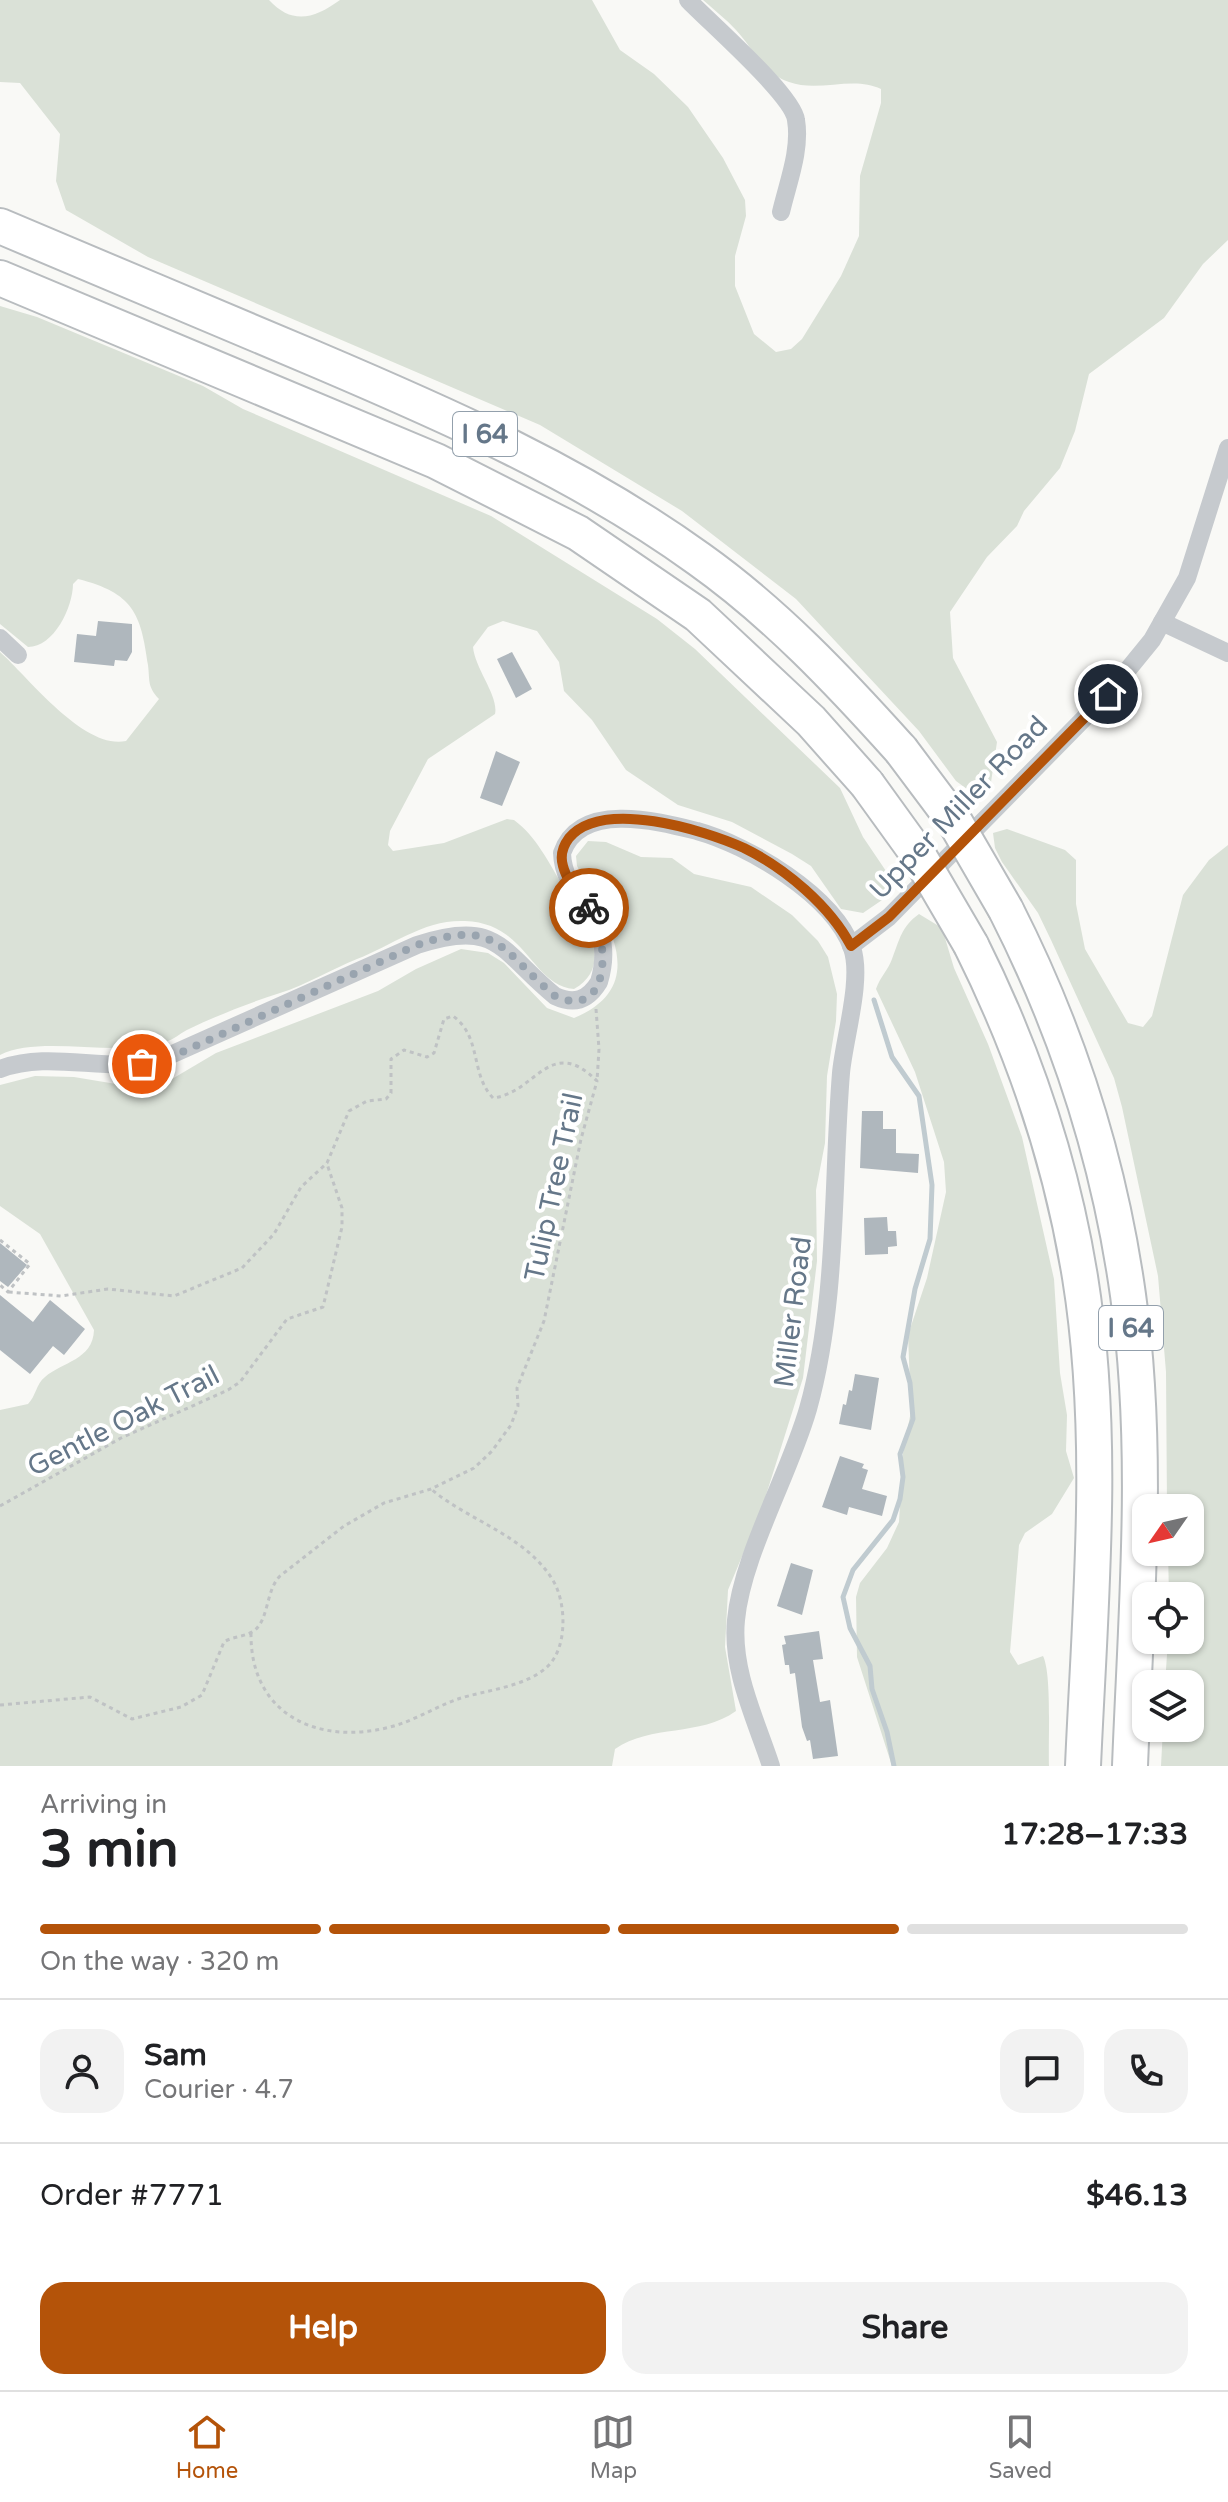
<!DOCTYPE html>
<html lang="en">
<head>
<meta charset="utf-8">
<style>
	body { margin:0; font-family:"Varela Round",sans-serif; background:#f2f2f2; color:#202124; height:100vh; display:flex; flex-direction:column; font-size:30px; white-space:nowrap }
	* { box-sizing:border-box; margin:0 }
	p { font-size:26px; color:#757577 }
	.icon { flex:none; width:44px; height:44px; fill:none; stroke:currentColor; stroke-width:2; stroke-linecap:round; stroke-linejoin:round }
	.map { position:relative; height:1766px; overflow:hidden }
	.details { display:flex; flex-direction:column; background:#fff; flex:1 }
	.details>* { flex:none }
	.needle { width:52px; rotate:236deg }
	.buttons { position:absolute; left:1132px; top:1494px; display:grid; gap:16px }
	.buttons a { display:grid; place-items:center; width:72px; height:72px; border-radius:16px; background:#fff; box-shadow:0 2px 6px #0004; font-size:40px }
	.pin { position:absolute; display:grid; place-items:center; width:68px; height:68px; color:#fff; margin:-34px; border:4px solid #fff; border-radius:50%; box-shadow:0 2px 8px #0007 }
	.courier { position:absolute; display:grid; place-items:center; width:80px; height:80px; margin:-40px; border:6px solid #b45309; border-radius:50%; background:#fff; color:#222; box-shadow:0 2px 10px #0007 }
	.summary em { font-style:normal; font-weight:800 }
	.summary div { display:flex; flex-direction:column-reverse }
	.summary { display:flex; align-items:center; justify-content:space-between; height:136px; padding:0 40px }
	h1 { font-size:52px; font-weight:800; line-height:60px }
	.bar { display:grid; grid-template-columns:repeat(4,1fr); gap:12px 8px; align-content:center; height:96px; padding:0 40px }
	.bar i { height:10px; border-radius:6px; background:#e0e0e0 }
	.bar .active { background:#b45309 }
	.bar p { grid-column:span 4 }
	.line { display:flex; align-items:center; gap:20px; padding:0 40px; border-top:2px solid #e0e0e0 }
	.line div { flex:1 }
	.round { display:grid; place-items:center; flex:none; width:84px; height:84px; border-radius:24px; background:#f2f2f2 }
	.cta { display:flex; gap:16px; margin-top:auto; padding:16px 40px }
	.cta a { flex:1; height:92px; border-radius:24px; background:#b45309; color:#fff; font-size:32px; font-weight:800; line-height:92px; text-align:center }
	.cta a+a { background:#f2f2f2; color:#202124 }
	.menu { display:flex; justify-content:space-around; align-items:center; height:112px; border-top:2px solid #e0e0e0; background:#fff; font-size:22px; color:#757577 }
	.menu a { display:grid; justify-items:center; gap:4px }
	.menu .active { color:#b45309 }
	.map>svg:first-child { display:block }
	.green { fill:#dae1d7 }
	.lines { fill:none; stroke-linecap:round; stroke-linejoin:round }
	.stream { stroke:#c0cbd0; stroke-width:5 }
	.building { fill:#afb7bd }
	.highway-casing { stroke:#b8bcbf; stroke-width:38 }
	.path { stroke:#bfc2c4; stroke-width:3; stroke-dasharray:4 4; stroke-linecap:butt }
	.street { stroke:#c6cace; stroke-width:18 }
	.highway { stroke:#fff; stroke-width:34 }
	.highway-bridge-casing { stroke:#b8bcbf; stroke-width:38; stroke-linecap:butt }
	.highway-bridge { stroke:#fff; stroke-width:34 }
	.done { stroke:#99a4af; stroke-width:8; stroke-dasharray:0 14.4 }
	.route { stroke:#b45309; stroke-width:10 }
	.labels { text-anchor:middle; stroke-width:8; stroke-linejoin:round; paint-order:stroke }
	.shield { fill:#fff; stroke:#93a0ac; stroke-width:2 }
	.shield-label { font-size:26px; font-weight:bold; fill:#657789 }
	.street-label { font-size:28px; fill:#657789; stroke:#fff }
</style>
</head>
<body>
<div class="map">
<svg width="1228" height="1766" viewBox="0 0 1228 1766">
	<rect width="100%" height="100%" fill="#f9f9f6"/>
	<g class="green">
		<path d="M 0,0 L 269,0 C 292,25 314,19 340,0 L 592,0 L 620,50 L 654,74 L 688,107 L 723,158 L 745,200 L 746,216 L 735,256 L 735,286 L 754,334 L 776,352 L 791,349 L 802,339 L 841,276 L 859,236 L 860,176 L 881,103 L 881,89 C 853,75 819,93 789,82 C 764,74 752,47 736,30 C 726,19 714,10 703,0 L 1228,0 L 1228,240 L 1203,264 L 1164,318 L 1089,374 L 1075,431 L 1060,468 L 1024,511 L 1017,526 L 987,557 L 950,612 L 953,658 L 997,742 L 990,789 L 979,798 L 956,781 L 919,731 L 796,599 L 682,511 L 540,425 L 148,257 L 66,210 L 56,181 L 60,134 L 20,83 L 0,82 Z"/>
		<path d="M 0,306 L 37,317 L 203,386 L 243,409 L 491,516 L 657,619 L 695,649 L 840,788 L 863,837 L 888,874 L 888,896 L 863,913 L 841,909 L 811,866 L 792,854 L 732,822 L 678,805 L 626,770 L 592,720 L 564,691 L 559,662 L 537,631 L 503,621 L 488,627 L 473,647 C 475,669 499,696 495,714 L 428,759 L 390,831 L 388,845 L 393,851 L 444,843 L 507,819 L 514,820 C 536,836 549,863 563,886 C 581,916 618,963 574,989 C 531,985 527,923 465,921 C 425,919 393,945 357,959 C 332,969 306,985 280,993 C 249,1003 218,1015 189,1029 C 182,1032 176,1038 168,1041 C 120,1059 41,1034 0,1055 L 0,652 C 29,678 84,750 126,741 L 159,699 C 147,686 150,681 148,665 C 141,613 133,593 78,579 L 73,584 C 73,607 54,647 28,647 L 0,624 Z"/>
		<polygon points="1007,829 1065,850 1076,860 1076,904 1085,949 1128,1023 1143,1027 1152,1016 1183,895 1209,860 1228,845 1228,1766 1161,1766 1163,1728 1190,1728 1190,1684 1165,1684 1168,1640 1190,1640 1190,1596 1169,1596 1168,1552 1190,1552 1190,1508 1167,1508 1166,1372 1158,1276 1122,1107 1114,1078 1051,940 1038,913 1002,862 995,848 993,833"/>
		<path d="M 588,841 L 606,842 L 641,857 L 672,858 L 694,874 L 751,887 L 792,915 L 818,941 L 828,957 L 837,994 L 836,1021 L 827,1076 L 825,1143 L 816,1190 L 817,1261 L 803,1378 L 761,1511 L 728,1590 L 725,1647 L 736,1711 C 700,1737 651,1724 615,1749 L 612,1766 L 0,1766 L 0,1410 L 28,1404 C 36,1396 36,1384 45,1377 C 62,1362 93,1360 94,1330 L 40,1234 L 0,1206 L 0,1085 L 35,1076 L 74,1077 L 140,1088 L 172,1079 L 216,1053 L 378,991 L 416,969 L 461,949 L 488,953 L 504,963 L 547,1008 L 574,1018 C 655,984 603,916 577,866 L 576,856 Z"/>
		<path d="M 919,914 L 942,928 L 954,968 L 988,1044 L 1022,1137 L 1054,1279 L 1060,1373 L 1067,1415 L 1066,1451 L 1074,1478 L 1052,1514 L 1025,1533 L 1019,1545 L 1010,1652 L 1018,1665 L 1043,1656 C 1052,1674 1048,1740 1049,1766 L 892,1766 L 857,1657 L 856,1597 L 860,1583 L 887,1548 L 899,1522 L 903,1453 L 911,1411 L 908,1335 L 927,1278 L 946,1192 L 944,1162 L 915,1072 L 876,989 C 880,977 888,970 892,959 C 900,939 901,927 919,914 Z"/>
	</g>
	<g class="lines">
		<polyline class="stream" points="874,1000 892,1057 919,1096 932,1185 930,1239 915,1289 903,1357 910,1383 913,1419 900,1454 903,1477 900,1499 893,1520 853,1570 843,1597 850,1628 870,1666 872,1689 887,1732 894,1766"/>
	</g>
	<g class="building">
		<polygon points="98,621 132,624 132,652 127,661 115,660 114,666 74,662 77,634 96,636"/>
		<polygon points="512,652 532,689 516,698 497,659"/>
		<polygon points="496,751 520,762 502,806 480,798"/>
		<polygon points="862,1111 883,1111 883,1129 896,1129 896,1153 919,1154 918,1173 860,1168"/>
		<polygon points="887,1217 888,1231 896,1231 897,1246 888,1247 888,1254 865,1255 864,1218"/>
		<polygon points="0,1243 27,1265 8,1287 0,1281"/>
		<polygon points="0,1295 33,1322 50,1300 85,1329 64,1355 53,1346 30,1374 0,1350"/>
		<polygon points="855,1374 879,1378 871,1430 839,1424 843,1404 846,1405 849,1390 852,1391"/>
		<polygon points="840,1456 864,1464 862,1468 868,1470 862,1489 887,1496 882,1516 849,1507 847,1515 822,1507"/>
		<polygon points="791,1563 813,1570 802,1615 777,1606"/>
		<polygon points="819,1631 823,1659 813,1660 820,1702 830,1700 838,1756 813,1759 810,1740 807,1741 802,1727 795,1673 790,1674 789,1665 785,1665 782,1645 786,1644 784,1636"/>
	</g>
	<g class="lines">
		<g class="highway-casing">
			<g id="highway">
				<path d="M 0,226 C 104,270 209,314 313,358 C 447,415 580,473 699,559 C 775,613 839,681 901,750"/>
				<polyline points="0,278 436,461 578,533 698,615 811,721 867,784"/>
				<path d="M 1006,910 C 1068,1032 1109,1159 1128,1295 C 1150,1450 1136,1610 1130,1766"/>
				<path d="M 971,945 C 1024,1051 1061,1160 1080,1277 C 1106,1438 1090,1605 1083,1766"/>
			</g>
		</g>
		<g class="path">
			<polyline points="596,1009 599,1049 597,1081"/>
			<polyline points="0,1240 30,1264 8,1292 0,1285"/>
			<polyline points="0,1506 121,1438 228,1390 240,1382 287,1319 323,1307 342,1227 342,1208 327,1164"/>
			<path d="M 251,1633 C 250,1714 317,1746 390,1727 C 414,1721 435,1707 458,1699 C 485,1690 528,1687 549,1665 C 567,1646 566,1606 555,1584 C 529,1536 470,1522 431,1489"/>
			<path d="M 0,1705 L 90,1697 L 132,1719 L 181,1707 L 202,1695 L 224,1642 C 233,1636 246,1637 255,1630 C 269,1618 266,1590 280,1576 L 344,1526 L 384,1503 L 431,1489 L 474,1468 L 492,1451 L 511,1425 L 518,1406 L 517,1388 L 544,1321 L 581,1139 L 597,1081 C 550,1034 536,1093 493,1098 C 470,1074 482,1037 453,1016 L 444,1019 L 434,1053 L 427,1057 L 404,1050 L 391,1059 L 391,1093 L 386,1099 L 367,1101 L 349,1111 L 327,1163 L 301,1187 L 274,1234 L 242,1268 L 174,1296 L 108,1289 L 61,1296 L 8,1292"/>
		</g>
		<g class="street">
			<path d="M 688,0 C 709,22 793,95 796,120 C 801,150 788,182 781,212"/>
			<polyline points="1162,622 1228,653"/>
			<polyline points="0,638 18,655"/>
			<polyline points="851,946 889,917 1108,694 1152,640 1187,578 1228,448"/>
			<path d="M 0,1069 C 51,1050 105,1073 157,1061 L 417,945 C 499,918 500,951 555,996 C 574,1005 588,1000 599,982 C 619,914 564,904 562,853 C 580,801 657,821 697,831 C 748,845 833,895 852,948 C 863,979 844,1039 841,1073 C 832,1184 838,1302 808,1409 C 789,1475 742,1556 736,1620 C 731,1670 756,1720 771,1766"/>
		</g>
		<use href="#highway" class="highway"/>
		<g class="highway-bridge-casing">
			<g id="highway-bridge">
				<polyline points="901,750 955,822 1006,910"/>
				<polyline points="867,784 919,856 971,945"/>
			</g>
		</g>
		<use href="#highway-bridge" class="highway-bridge"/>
	</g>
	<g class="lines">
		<path class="done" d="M 142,1064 L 178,1054 L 417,945 C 498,917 501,951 555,996 C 612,1022 610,938 589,908"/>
		<path class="route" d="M 589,908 C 580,895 567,882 563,866 C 560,856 563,846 569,838 C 602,798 704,830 744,848 C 785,868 830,906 851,946 L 889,917 L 1108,694"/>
	</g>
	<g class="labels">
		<g class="shield">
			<rect x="453" y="412" width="64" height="44" rx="6"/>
			<rect x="1099" y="1306" width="64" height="44" rx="6"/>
		</g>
		<g class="shield-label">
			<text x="485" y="443">I 64</text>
			<text x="1131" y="1337">I 64</text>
		</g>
		<g class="street-label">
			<text transform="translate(958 807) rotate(-46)" y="10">Upper Miller Road</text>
			<text transform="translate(553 1187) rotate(-78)" y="10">Tulip Tree Trail</text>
			<text transform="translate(792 1312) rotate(-83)" y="10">Miller Road</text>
			<text transform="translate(123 1420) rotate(-27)" y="10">Gentle Oak Trail</text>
		</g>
	</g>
</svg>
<div class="buttons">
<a><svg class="needle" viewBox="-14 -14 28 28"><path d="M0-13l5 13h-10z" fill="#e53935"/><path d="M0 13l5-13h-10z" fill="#757577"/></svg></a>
<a><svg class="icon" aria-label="locate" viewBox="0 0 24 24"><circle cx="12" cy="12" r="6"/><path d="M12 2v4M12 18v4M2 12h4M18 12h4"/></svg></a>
<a><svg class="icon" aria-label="layers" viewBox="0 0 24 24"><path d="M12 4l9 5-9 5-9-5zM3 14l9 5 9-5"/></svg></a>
</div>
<div class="pin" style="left:142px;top:1064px;background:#ea580c"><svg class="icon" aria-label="bag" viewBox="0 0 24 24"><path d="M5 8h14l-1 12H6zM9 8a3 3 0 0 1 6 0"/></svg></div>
<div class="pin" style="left:1108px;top:694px;background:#1f2937"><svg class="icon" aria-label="home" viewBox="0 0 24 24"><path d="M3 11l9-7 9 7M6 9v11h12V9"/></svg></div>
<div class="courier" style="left:589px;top:908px"><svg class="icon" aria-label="bike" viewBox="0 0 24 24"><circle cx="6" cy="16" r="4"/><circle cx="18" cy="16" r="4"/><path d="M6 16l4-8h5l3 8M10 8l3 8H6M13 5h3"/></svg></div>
</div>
<section class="details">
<div class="summary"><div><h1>3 min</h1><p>Arriving in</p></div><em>17:28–17:33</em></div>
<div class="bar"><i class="active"></i><i class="active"></i><i class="active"></i><i></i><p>On the way · 320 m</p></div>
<div class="line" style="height:144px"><a class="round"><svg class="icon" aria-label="person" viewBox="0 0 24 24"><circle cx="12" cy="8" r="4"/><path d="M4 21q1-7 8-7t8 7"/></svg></a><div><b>Sam</b><p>Courier · 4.7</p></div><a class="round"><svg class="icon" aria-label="chat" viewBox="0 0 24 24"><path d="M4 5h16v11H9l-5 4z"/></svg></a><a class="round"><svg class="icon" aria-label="phone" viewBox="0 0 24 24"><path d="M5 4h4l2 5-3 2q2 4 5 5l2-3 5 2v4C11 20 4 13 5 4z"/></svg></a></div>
<div class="line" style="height:104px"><div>Order #7771</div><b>$46.13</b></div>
<div class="cta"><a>Help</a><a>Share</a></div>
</section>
<nav class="menu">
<a class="active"><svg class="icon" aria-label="home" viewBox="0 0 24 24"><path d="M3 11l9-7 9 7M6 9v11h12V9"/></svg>Home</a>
<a><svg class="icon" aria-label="map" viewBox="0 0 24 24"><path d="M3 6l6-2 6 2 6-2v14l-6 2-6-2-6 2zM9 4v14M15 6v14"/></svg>Map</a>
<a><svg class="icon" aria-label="saved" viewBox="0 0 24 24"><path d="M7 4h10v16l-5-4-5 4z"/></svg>Saved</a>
</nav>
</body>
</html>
